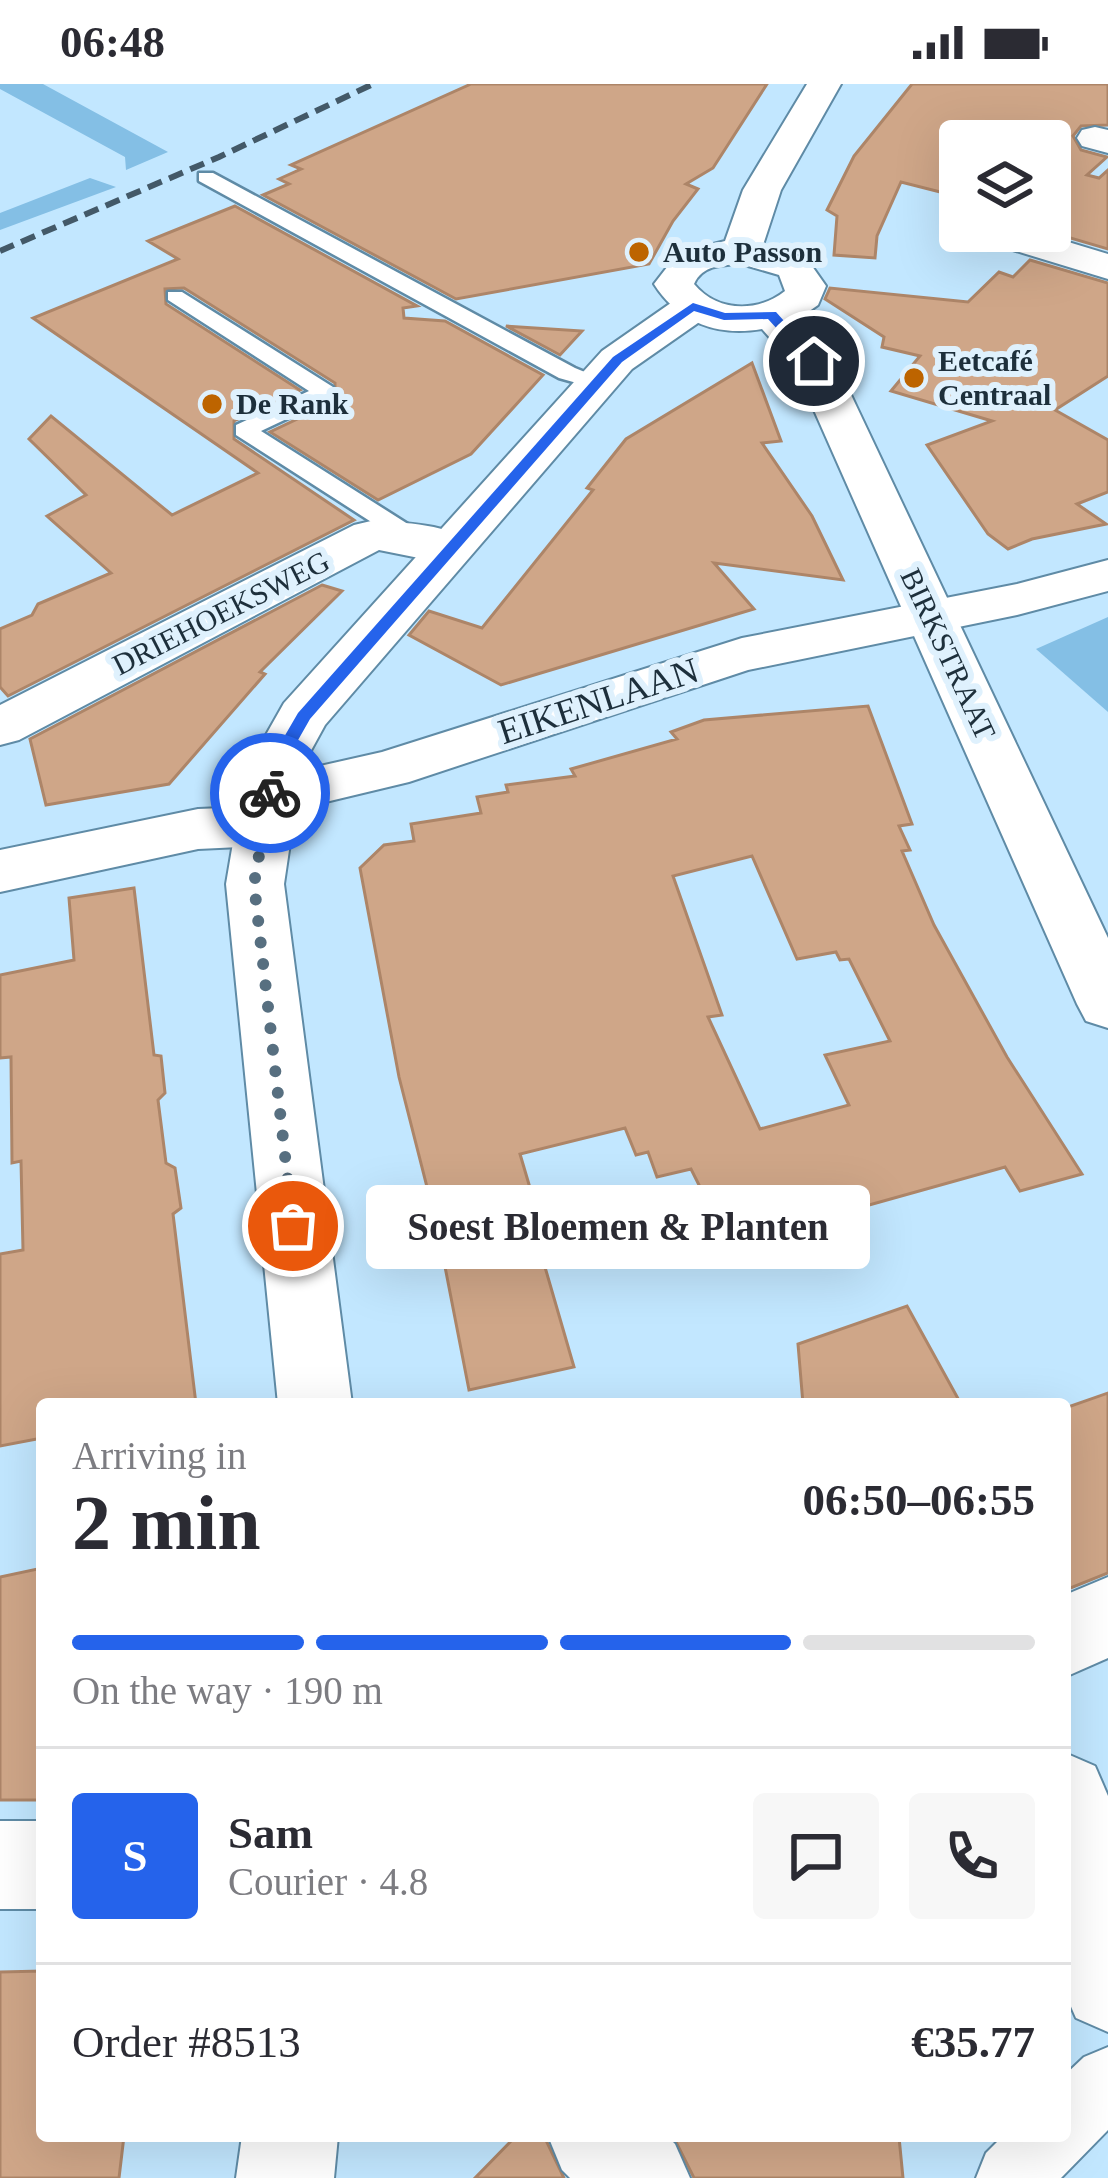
<!DOCTYPE html>
<html lang="en">
<head>
<meta charset="utf-8">
<style>
	body { margin:0; font-family:Georgia,serif; background:#f7f7f7; color:#2b2b33; height:100vh; display:flex; flex-direction:column; font-size:45px; white-space:nowrap }
	* { box-sizing:border-box; margin:0 }
	p { font-size:39px; color:#7c7c81 }
	.icon { flex:none; width:66px; height:66px; fill:none; stroke:currentColor; stroke-width:2; stroke-linecap:round; stroke-linejoin:round }
	.map { position:relative; flex:1; overflow:hidden }
	.side { position:absolute; left:36px; top:1314px; width:1035px; height:744px; display:flex; flex-direction:column; background:#fff; border-radius:12px; box-shadow:0 12px 48px #0002 }
	.side>* { flex:none }
	.fabs { position:absolute; left:939px; top:36px; display:grid; gap:24px }
	.fabs a { display:grid; place-items:center; width:132px; height:132px; border-radius:12px; background:#fff; box-shadow:0 12px 48px #0002; font-size:60px }
	.pin { position:absolute; display:grid; place-items:center; width:102px; height:102px; color:#fff; margin:-51px; border:6px solid #fff; border-radius:50%; box-shadow:0 3px 12px #0007 }
	.courier { position:absolute; display:grid; place-items:center; width:120px; height:120px; margin:-60px; border:9px solid #2563eb; border-radius:50%; background:#fff; color:#222; box-shadow:0 3px 15px #0007 }
	.bubble { position:absolute; height:84px; border-radius:12px; background:#fff; box-shadow:0 12px 48px #0002; font-size:39px; font-weight:600; line-height:84px; text-align:center }
	.headline em { font-style:normal; font-weight:600 }
	.headline div { display:flex; flex-direction:column-reverse }
	.headline { display:flex; align-items:center; justify-content:space-between; height:204px; padding:0 36px }
	h1 { font-size:78px; font-weight:600; line-height:90px }
	.bar { display:grid; grid-template-columns:repeat(4,1fr); gap:18px 12px; align-content:center; height:144px; padding:0 36px }
	.bar i { height:15px; border-radius:9px; background:#e1e1e2 }
	.bar .selected { background:#2563eb }
	.bar p { grid-column:span 4 }
	.line { display:flex; align-items:center; gap:30px; padding:0 36px; border-top:3px solid #e1e1e2 }
	.line div { flex:1 }
	.round { display:grid; place-items:center; flex:none; width:126px; height:126px; border-radius:12px; background:#f7f7f7 }
	.status { display:flex; justify-content:space-between; align-items:center; height:84px; padding:0 60px; background:#fff; direction:ltr }
	.status svg { height:33px; fill:currentColor }
	.map>svg:first-child { display:block }
	.green { fill:#84bfe5 }
	.building { fill:#cfa688; stroke:#ad8568; stroke-width:3; fill-rule:evenodd }
	.lines { fill:none; stroke-linecap:round; stroke-linejoin:round }
	.service-casing { stroke:#5f8ba6; stroke-width:5 }
	.pedestrian-casing { stroke:#5f8ba6; stroke-width:4 }
	.minor-casing { stroke:#5f8ba6; stroke-width:4 }
	.tertiary-casing { stroke:#5f8ba6; stroke-width:4 }
	.secondary-casing { stroke:#5f8ba6; stroke-width:4 }
	.service { fill:#fff; fill-rule:evenodd }
	.pedestrian { fill:#fff; fill-rule:evenodd }
	.minor { fill:#fff; fill-rule:evenodd }
	.tertiary { fill:#fff; fill-rule:evenodd }
	.secondary { fill:#fff; fill-rule:evenodd }
	.rail { stroke:#435968; stroke-width:6; stroke-dasharray:15 8; stroke-linecap:butt }
	.route { fill:#2563eb }
	.done { stroke:#576f80; stroke-width:12; stroke-dasharray:0 21.6 }
	.poi-dot { fill:#bd6400; stroke:#dff1fd; stroke-width:4.5 }
	.labels { text-anchor:middle; stroke-width:12; stroke-linejoin:round; paint-order:stroke }
	.far-poi-label { font-size:30px; font-weight:bold; fill:#1d2f3b; stroke:#dff1fd; text-anchor:start }
	.far-street-label { font-size:30px; fill:#1d2f3b; stroke:#dff1fd }
	.street-label { font-size:36px; fill:#1d2f3b; stroke:#dff1fd }
</style>
</head>
<body>
<div class="status"><b>06:48</b><svg viewBox="0 0 49 12"><path d="M0 12V9h3v3zM5 12V6h3v6zM10 12V3h3v9zM15 12V0h3v12zM26 1h20v11H26zM47 4h2v5h-2z"/></svg></div>
<div class="map">
<svg width="1108" height="2094" viewBox="0 0 1108 2094">
	<rect width="100%" height="100%" fill="#c2e7ff"/>
	<g class="green">
		<polygon points="0,0 43,0 168,68 126,86 125,73 0,5"/>
		<polygon points="90,94 116,103 0,146 0,129"/>
		<polygon points="1108,533 1108,628 1036,565"/>
	</g>
	<g class="building">
		<polygon points="471,0 767,0 713,84 686,100 698,105 673,137 649,180 456,215 263,111 289,100 279,95 301,85 291,81"/>
		<polygon points="912,0 1108,0 1108,41 1081,42 1073,52 1081,66 1107,73 1087,91 1099,94 1108,86 1108,165 1050,148 1054,136 1050,135 1050,57 960,57 960,113 901,98 877,152 875,174 834,171 837,132 827,126 854,72"/>
		<polygon points="235,122 417,222 403,224 404,234 445,237 543,291 471,370 378,416 270,348 335,317 335,299 184,204 165,205 166,220 300,306 234,337 234,355 354,436 8,612 0,603 0,545 32,531 38,520 111,489 47,432 86,411 29,355 51,332 172,431 258,389 33,234 178,175 148,157"/>
		<polygon points="1030,176 1108,199 1108,292 1055,326 1108,356 1108,408 1077,420 1106,440 1032,455 1008,465 988,450 927,361 992,337 891,307 920,272 882,263 884,253 825,215 830,204 968,218 999,188 1013,193"/>
		<polygon points="506,242 582,247 560,271"/>
		<polygon points="752,279 781,357 762,359 812,432 843,496 714,479 754,525 501,601 409,551 429,527 482,544 593,406 587,404 626,355"/>
		<polygon points="322,501 342,507 260,588 265,590 169,700 46,721 30,655"/>
		<path d="M 868,622 L 912,740 L 899,742 L 910,766 L 902,767 L 934,841 L 1007,973 L 1082,1090 L 1020,1107 L 1005,1083 L 844,1128 L 848,1137 L 735,1173 L 691,1085 L 657,1093 L 648,1068 L 636,1071 L 625,1044 L 520,1070 L 546,1158 L 538,1159 L 574,1283 L 469,1306 L 440,1157 L 431,1153 L 424,1112 L 428,1107 L 399,993 L 360,784 L 384,761 L 414,757 L 411,740 L 481,729 L 477,713 L 508,708 L 506,701 L 575,692 L 571,685 L 677,655 L 671,648 L 704,636 ZM 752,772 L 797,875 L 836,868 L 840,876 L 849,875 L 890,957 L 825,971 L 849,1021 L 760,1045 L 708,933 L 722,931 L 673,792 Z"/>
		<polygon points="134,804 154,971 161,972 165,1009 158,1016 166,1079 175,1084 181,1124 173,1130 196,1320 42,1320 42,1354 0,1362 0,1170 23,1166 21,1077 12,1079 11,973 0,974 0,891 74,876 69,814"/>
		<polygon points="907,1222 961,1320 803,1320 798,1260"/>
		<polygon points="1108,1309 1108,1489 1068,1505 1065,1324"/>
		<polygon points="42,1484 42,1716 0,1716 0,1493"/>
		<polygon points="42,1887 42,2052 124,2052 119,2094 0,2094 0,1888"/>
		<polygon points="516,2052 544,2052 564,2094 475,2094"/>
		<polygon points="673,2052 899,2053 903,2094 694,2094"/>
	</g>
	<g class="lines">
		<g class="service-casing">
			<g id="service">
				<polygon points="199,89 213,89 575,284 609,298 598,305 559,294 199,97"/>
				<polygon points="168,208 182,208 333,303 333,313 261,347 422,449 422,459 404,459 236,351 236,341 309,307 168,216"/>
			</g>
		</g>
		<g class="pedestrian-casing">
			<polygon id="pedestrian" points="1108,1963 1108,2046 1061,2094 976,2094 986,2069 1003,2052 1065,2052 1065,1991 1084,1973"/>
		</g>
		<g class="minor-casing">
			<g id="minor">
				<polygon points="1095,43 1108,46 1108,69 1082,62 1077,54 1082,46"/>
				<polygon points="1003,147 1032,147 1108,170 1108,195 1003,163 997,155"/>
				<path d="M 371,437 C 401,439 455,438 473,465 L 466,475 L 449,480 L 379,466 L 19,656 L 0,661 L 0,621 L 354,441 Z"/>
				<polygon points="1108,476 1108,507 1017,531 748,586 409,698 284,728 292,742 284,756 264,762 198,765 0,808 0,766 198,725 247,723 241,712 249,698 382,668 742,554 1017,500"/>
				<polygon points="1108,1493 1108,1574 1065,1593 1065,1511"/>
				<polygon points="1065,1669 1095,1682 1108,1712 1108,1948 1076,1934 1065,1909"/>
				<rect x="0" y="1737" width="42" height="88"/>
				<polygon points="548,2052 667,2052 675,2060 690,2094 570,2094 562,2086"/>
			</g>
		</g>
		<g class="tertiary-casing">
			<g id="tertiary">
				<polygon points="693,211 708,214 714,223 708,232 632,285 325,641 308,672 297,712 284,800 352,1320 278,1320 226,800 241,712 254,672 284,619 602,267 678,214"/>
				<polygon points="242,2052 338,2052 334,2094 236,2094"/>
			</g>
		</g>
		<g class="secondary-casing">
			<path id="secondary" d="M 807,0 L 841,0 L 781,106 L 763,161 L 807,175 L 826,202 L 818,221 L 798,235 L 835,277 L 1108,854 L 1108,944 L 1086,937 L 1077,920 L 794,281 L 762,245 C 717,253 678,238 654,200 L 678,169 L 725,157 L 743,106 ZM 741,180 L 779,191 L 785,207 C 757,229 717,228 694,200 C 702,181 723,181 741,180 Z"/>
		</g>
		<use href="#service" class="service"/>
		<use href="#pedestrian" class="pedestrian"/>
		<use href="#minor" class="minor"/>
		<use href="#tertiary" class="tertiary"/>
		<use href="#secondary" class="secondary"/>
		<polyline class="rail" points="0,167 219,73 373,0"/>
	</g>
	<polygon class="route" points="693,219 725,229 776,228 820,277 809,280 768,235 724,236 694,227 622,278 310,635 289,672 278,709 264,713 273,672 298,629 613,273"/>
	<g class="lines">
		<polyline class="done" points="270,709 254,800 293,1142"/>
	</g>
	<g class="poi-dot">
		<circle cx="639" cy="168" r="12"/>
		<circle cx="914" cy="294" r="12"/>
		<circle cx="212" cy="320" r="12"/>
	</g>
	<g class="labels">
		<g class="far-poi-label">
			<text x="663" y="178">Auto Passon</text>
			<text x="938" y="287">Eetcafé<tspan x="938" dy="34">Centraal</tspan></text>
			<text x="236" y="330">De Rank</text>
		</g>
		<g class="far-street-label">
			<text transform="translate(221 529) rotate(-27)" y="10">DRIEHOEKSWEG</text>
			<text transform="translate(948 570) rotate(65)" y="10">BIRKSTRAAT</text>
		</g>
		<g class="street-label">
			<text transform="translate(598 616) rotate(-18)" y="13">EIKENLAAN</text>
		</g>
	</g>
</svg>
<div class="fabs">
<a><svg class="icon" aria-label="layers" viewBox="0 0 24 24"><path d="M12 4l9 5-9 5-9-5zM3 14l9 5 9-5"/></svg></a>
</div>
<div class="pin" style="left:293px;top:1142px;background:#ea580c"><svg class="icon" aria-label="bag" viewBox="0 0 24 24"><path d="M5 8h14l-1 12H6zM9 8a3 3 0 0 1 6 0"/></svg></div>
<div class="pin" style="left:814px;top:277px;background:#1f2937"><svg class="icon" aria-label="home" viewBox="0 0 24 24"><path d="M3 11l9-7 9 7M6 9v11h12V9"/></svg></div>
<div class="courier" style="left:270px;top:709px"><svg class="icon" aria-label="bike" viewBox="0 0 24 24"><circle cx="6" cy="16" r="4"/><circle cx="18" cy="16" r="4"/><path d="M6 16l4-8h5l3 8M10 8l3 8H6M13 5h3"/></svg></div>
<div class="bubble" style="left:366px;top:1101px;width:504px">Soest Bloemen &amp; Planten</div>
<section class="side">
<div class="headline"><div><h1>2 min</h1><p>Arriving in</p></div><em>06:50–06:55</em></div>
<div class="bar"><i class="selected"></i><i class="selected"></i><i class="selected"></i><i></i><p>On the way · 190 m</p></div>
<div class="line" style="height:216px"><b class="round" style="background:#2563eb;color:#fff">S</b><div><b>Sam</b><p>Courier · 4.8</p></div><a class="round"><svg class="icon" aria-label="chat" viewBox="0 0 24 24"><path d="M4 5h16v11H9l-5 4z"/></svg></a><a class="round"><svg class="icon" aria-label="phone" viewBox="0 0 24 24"><path d="M5 4h4l2 5-3 2q2 4 5 5l2-3 5 2v4C11 20 4 13 5 4z"/></svg></a></div>
<div class="line" style="height:156px"><div>Order #8513</div><b>€35.77</b></div>
</section>
</div>
</body>
</html>
